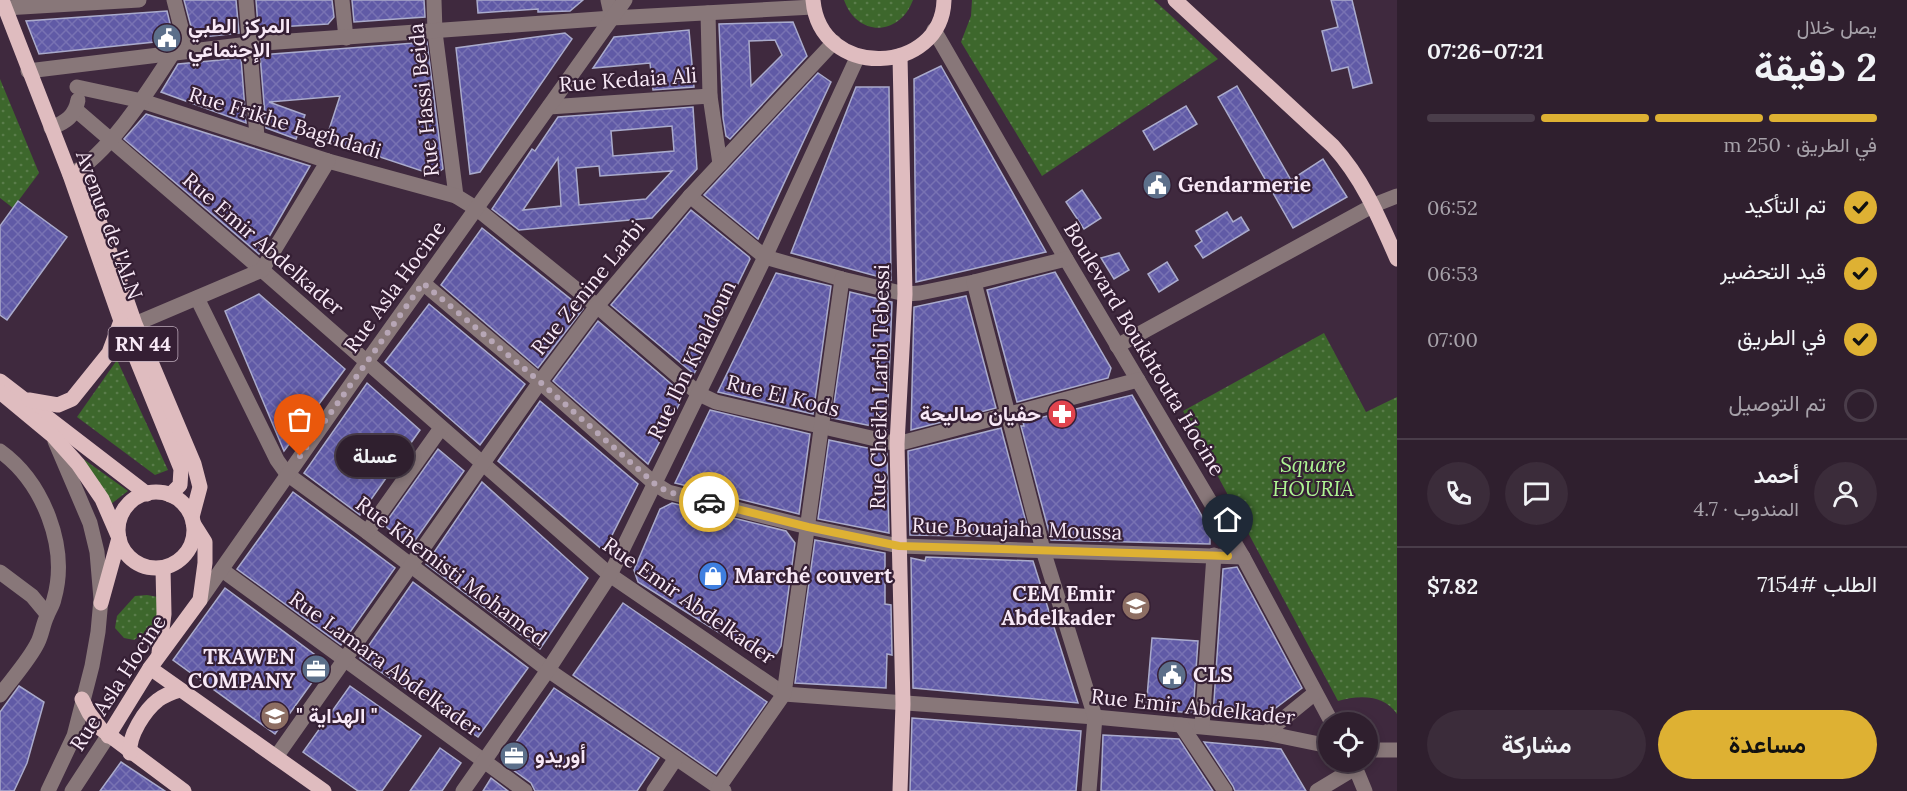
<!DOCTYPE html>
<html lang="ar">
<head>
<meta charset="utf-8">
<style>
	body { margin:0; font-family:Lora,Vazirmatn,serif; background:#3b2c3a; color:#f1f3f6; direction:rtl; height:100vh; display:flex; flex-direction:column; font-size:22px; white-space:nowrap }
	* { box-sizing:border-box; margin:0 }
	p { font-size:20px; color:#a7a2aa }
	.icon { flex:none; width:33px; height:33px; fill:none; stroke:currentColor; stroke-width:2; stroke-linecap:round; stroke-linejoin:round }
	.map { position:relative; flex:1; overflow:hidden; direction:ltr }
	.sheet { display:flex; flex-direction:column; background:#2f1f2e; width:510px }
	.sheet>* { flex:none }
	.fabs { position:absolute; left:1318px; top:712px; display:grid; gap:12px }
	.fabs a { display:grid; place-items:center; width:60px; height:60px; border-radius:50%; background:#2f1f2e; box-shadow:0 3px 9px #0003,0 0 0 2px #4a3d4a; font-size:30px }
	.pin { position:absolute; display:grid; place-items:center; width:51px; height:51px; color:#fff; margin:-62px -26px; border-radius:50% 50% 50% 0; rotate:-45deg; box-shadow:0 0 6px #0007 }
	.pin .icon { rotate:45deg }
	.courier { position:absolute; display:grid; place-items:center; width:60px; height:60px; margin:-30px; border:4px solid #deb133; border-radius:50%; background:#fff; color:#222; box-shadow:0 2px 8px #0007 }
	.bubble { position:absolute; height:42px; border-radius:21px; background:#2f1f2e; box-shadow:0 3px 9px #0003,0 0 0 2px #4a3d4a; font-size:20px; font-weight:700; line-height:42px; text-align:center; direction:rtl }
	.overview em { font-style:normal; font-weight:700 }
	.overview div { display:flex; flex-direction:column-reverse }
	.overview { display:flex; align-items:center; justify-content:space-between; height:102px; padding:0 30px }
	h1 { font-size:39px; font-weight:700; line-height:45px }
	.bar { display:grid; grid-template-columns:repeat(4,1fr); gap:9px 6px; align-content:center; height:72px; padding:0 30px }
	.bar i { height:8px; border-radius:4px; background:#4a3d4a }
	.bar .current { background:#deb133 }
	.bar p { grid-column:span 4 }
	.line { display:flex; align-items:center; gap:15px; padding:0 30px; border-top:2px solid #4a3d4a }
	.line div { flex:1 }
	.round { display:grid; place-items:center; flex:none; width:63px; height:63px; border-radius:32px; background:#3b2c3a }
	ol { padding:0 30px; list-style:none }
	li { display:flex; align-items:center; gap:18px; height:66px }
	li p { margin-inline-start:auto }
	li .icon { padding:6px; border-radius:50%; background:#deb133; color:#111; stroke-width:4 }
	li:last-child { color:#a7a2aa }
	li i { width:33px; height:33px; border:3px solid #4a3d4a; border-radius:50% }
	.primary-button { display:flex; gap:12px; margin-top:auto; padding:12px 30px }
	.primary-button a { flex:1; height:69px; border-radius:36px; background:#deb133; color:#111; font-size:24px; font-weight:700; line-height:69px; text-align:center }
	.primary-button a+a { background:#3b2c3a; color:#f1f3f6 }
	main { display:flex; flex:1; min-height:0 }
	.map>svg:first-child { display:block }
	.grass { fill:url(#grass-dots) }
	.building { fill:url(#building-cross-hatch); stroke:#aaabcc; stroke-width:1.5; fill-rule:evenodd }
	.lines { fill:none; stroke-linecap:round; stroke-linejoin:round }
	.minor { stroke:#887779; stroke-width:15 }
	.major { stroke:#dfbcbf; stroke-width:15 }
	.done { stroke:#b7a6b6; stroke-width:6; stroke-dasharray:0 10.8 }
	.route { stroke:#deb133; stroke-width:8 }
	.labels { text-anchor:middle; stroke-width:4.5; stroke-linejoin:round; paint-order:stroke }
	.shield { fill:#351f34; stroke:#beacbc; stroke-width:1.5 }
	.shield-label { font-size:20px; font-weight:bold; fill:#f8e9f7 }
	.poi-label { font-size:21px; font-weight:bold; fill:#f8e9f7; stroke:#351f34; text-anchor:start }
	.street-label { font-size:21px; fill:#f8e9f7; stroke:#351f34 }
	.park-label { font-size:21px; font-style:italic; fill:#aef593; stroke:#351f34 }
</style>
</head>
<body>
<main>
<section class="sheet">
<div class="overview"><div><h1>2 دقيقة</h1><p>يصل خلال</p></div><em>07:21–07:26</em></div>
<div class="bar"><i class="current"></i><i class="current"></i><i class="current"></i><i></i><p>في الطريق · 250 m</p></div>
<ol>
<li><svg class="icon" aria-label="check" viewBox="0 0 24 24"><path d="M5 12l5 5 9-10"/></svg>تم التأكيد<p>06:52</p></li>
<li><svg class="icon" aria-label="check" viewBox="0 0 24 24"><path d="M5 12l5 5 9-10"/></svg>قيد التحضير<p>06:53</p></li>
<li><svg class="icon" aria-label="check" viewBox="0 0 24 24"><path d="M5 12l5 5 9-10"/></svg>في الطريق<p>07:00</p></li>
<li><i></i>تم التوصيل</li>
</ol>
<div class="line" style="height:108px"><a class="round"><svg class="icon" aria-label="person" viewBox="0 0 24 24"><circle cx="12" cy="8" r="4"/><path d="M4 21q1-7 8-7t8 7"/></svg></a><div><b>أحمد</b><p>المندوب · 4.7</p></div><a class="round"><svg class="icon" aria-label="chat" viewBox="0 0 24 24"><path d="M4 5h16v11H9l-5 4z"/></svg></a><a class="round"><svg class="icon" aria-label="phone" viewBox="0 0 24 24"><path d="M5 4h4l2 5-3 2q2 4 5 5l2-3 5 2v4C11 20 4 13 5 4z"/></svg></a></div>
<div class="line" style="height:78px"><div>الطلب #7154</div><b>$7.82</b></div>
<div class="primary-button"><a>مساعدة</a><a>مشاركة</a></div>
</section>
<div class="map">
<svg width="1397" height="791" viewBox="0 0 1397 791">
	<defs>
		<pattern id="grass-dots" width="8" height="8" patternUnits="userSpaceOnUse" patternTransform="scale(1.5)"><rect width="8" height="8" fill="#3d672c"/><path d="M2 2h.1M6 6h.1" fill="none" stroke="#5a7d4b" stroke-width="1.8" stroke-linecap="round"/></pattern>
		<pattern id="building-cross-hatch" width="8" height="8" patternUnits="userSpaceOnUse" patternTransform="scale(1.5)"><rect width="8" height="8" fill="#605aa6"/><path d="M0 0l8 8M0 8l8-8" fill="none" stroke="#7872b3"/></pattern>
	</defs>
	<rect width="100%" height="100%" fill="#3f293e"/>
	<g class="grass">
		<path d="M 844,0 L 913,0 C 899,37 857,37 844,0 Z"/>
		<polygon points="972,0 1154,0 1218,59 1042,176 961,42 971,16"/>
		<polygon points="0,79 39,173 13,208 0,198"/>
		<path d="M 1324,333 L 1366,412 L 1397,397 L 1397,714 C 1384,694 1358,695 1338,701 L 1183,411 Z"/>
		<polygon points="117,360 168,470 155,475 77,417"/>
		<polygon points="82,458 128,491 111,504"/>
		<polygon points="147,595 158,597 162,609 152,627 134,640 124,638 115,628 117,616 135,596"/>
	</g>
	<g class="building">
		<polygon points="184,0 236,0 239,33 194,38"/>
		<polygon points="256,0 332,0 334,17 328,24 260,28 258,26"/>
		<polygon points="352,0 424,0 425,17 354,22"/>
		<polygon points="477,0 583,0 570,11 538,12 538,9 478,13"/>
		<polygon points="1331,0 1352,0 1372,83 1353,88 1348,67 1332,71 1322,31 1338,27"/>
		<polygon points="167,11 174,40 39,54 26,21"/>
		<path d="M 793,22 L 807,56 L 730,139 L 726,136 L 723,118 L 719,24 ZM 775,40 L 782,55 L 751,86 L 749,41 Z"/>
		<polygon points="689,30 694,87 653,90 650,63 593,68 614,37"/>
		<polygon points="565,33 572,39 480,172 470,174 456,48"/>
		<polygon points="427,42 443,169 434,175 326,139 340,96 269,102 305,115 296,139 266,128 260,55"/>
		<polygon points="241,58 246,123 161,92 178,64"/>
		<polygon points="941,66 1046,252 916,282 914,79"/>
		<polygon points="818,73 831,82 758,239 704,195"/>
		<polygon points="1237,86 1291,180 1323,159 1347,197 1293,228 1218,97"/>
		<polygon points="856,87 889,87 891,280 791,253"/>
		<polygon points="1186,106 1197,124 1154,150 1143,131"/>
		<path d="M 693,107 L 697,169 L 652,218 L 519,230 L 492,209 L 532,149 L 535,151 L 558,117 ZM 672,126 L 674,151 L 613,156 L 611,131 ZM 558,158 L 561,206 L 523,210 ZM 599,166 L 600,176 L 672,171 L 646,199 L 579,205 L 576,168 Z"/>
		<polygon points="146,114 310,166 259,254 124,139"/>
		<polygon points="1082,190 1101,218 1084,229 1066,202"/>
		<polygon points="18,201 67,237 7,320 0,315 0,226"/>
		<polygon points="691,210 749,257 750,259 694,374 611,305"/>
		<polygon points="1227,212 1233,222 1241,217 1249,230 1203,258 1195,246 1202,241 1196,231"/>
		<polygon points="482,228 583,309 538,368 441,285"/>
		<polygon points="1119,253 1129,270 1114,279 1101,258"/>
		<polygon points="1167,262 1178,280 1159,292 1148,274"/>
		<polygon points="1055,272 1111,368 1108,378 1017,402 987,290"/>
		<polygon points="776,273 831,286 813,414 718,392"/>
		<polygon points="850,292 892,302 887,429 832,418"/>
		<polygon points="259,294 345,369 284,451 225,311"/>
		<polygon points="966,296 996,408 911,430 914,307"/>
		<polygon points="429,304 525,384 480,445 385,362"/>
		<polygon points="598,321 684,395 648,464 553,381"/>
		<polygon points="367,383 420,430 360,515 304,473"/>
		<polygon points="1132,395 1210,530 1210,544 1051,540 1021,426 1024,426 1023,422"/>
		<polygon points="540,401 638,484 604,551 498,461"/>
		<polygon points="710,410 810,434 799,514 675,483"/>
		<polygon points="1001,428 1030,537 910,535 908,451"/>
		<polygon points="829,440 887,452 889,533 818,519"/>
		<polygon points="438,449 464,471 411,546 384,525"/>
		<polygon points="482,482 588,578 540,649 426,564"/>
		<polygon points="293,492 395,568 341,645 237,569"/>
		<polygon points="672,503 786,531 795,543 781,646 777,653 770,659 763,660 638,582 634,570 660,509"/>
		<polygon points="815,540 885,553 885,604 891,605 892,655 887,654 886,688 795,683"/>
		<polygon points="926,557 1033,561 1078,703 913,688 911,558 925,561"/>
		<polygon points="1237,567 1302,688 1260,720 1213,715 1223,569"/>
		<polygon points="413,582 528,668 478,737 360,658"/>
		<polygon points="225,588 326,663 275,734 173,660"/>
		<polygon points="623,603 767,702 716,774 573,675"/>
		<polygon points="1152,638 1198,641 1193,713 1146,709"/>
		<polygon points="19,686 44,702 27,763 14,791 0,791 0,712"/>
		<polygon points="350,686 421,736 382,791 358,791 303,752"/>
		<polygon points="554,688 659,758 637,791 535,791 531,783 502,762"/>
		<polygon points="912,718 1081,731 1076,791 910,791"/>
		<polygon points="1103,735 1179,739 1213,791 1101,791"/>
		<polygon points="1204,742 1281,749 1306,791 1235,791 1233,786"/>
		<polygon points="440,748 461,763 442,791 410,791"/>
		<polygon points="121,762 165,791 100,791"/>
		<polygon points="491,778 508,791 483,791"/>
	</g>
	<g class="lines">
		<g class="minor">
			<polyline points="174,0 187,51"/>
			<polyline points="246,0 257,137"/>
			<polyline points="342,0 346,38"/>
			<polyline points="434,0 435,32 456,196"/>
			<polyline points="608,0 612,18"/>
			<polyline points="5,8 139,0"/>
			<polyline points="708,13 710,96 720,164"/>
			<polyline points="934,30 1066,259 1243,557 1332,723"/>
			<polyline points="28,71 249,44 612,18 813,7"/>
			<polyline points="77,87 142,101 328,161 456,196 477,209 597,306 699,394 716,402 897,444 1138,380"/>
			<polyline points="549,107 710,96"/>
			<polyline points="76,110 262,270 610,575 784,694 1095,717 1266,733 1329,746"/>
			<path d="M 51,128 C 66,122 75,116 78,100"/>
			<path d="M 70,175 C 109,154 149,90 173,53"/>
			<polyline points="690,196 765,257 842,279 905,294 920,293 974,282 1066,259"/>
			<polyline points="974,282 1043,550 1095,717 1089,791"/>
			<polyline points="423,283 540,382 655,484 668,492 808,527 899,546 1243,557"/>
			<polyline points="197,298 277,460 287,474 367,532 548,670 724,791"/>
			<polyline points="135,324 262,270 328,161"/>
			<polyline points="1117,346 1374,205 1397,196"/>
			<path d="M 0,451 C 43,482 69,547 54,599 C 53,605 49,610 47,616 C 43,624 42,634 38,642 C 30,659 12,679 0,695"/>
			<polyline points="367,532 441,428"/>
			<polyline points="222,570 525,791"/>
			<polyline points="0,572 32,596 47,614"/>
			<polyline points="200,600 366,363 625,0"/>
			<polyline points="1181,725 1225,791"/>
			<polyline points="1202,726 1214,555"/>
			<polyline points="1266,733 1315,693"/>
			<polyline points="1368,750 1397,750"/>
			<polyline points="276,757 540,382 597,306 690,196 834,42"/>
			<polyline points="1353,762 1365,791"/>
			<polyline points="719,787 784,694 842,279"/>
			<polyline points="48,791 74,736 92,666 98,632 101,599 97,552 90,523 55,441"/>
			<polyline points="72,791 108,736"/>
			<polyline points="463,791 548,670 610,575 765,257 858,56"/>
			<polyline points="654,791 676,758"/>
			<polyline points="1317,791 1355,768"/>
		</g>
		<g class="major">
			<polyline points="2,0 70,175 121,321 181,469 180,485 170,495"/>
			<path d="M 813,0 C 820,81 942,75 944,0"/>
			<path d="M 1175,0 L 1333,146 C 1363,179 1379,218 1397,259"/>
			<polyline points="81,169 135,324 194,464 200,487 192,517"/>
			<polyline points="0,381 147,494"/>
			<polyline points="0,392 53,436 78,464 102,499 119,538 101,603"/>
			<polyline points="29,400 58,405 72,399 109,353 121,321"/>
			<circle cx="156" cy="530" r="38"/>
			<polyline points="159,653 164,614 163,568"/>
			<polyline points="150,668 324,791"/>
			<polyline points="82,699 89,713 101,729 184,791"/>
			<polyline points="108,736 150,668 200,600 205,563 205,542 193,523"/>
			<path d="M 130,753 C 128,736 145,710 158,700 C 165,695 173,692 180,690"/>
			<polyline points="900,791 903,704 897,444 905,294 900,56"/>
		</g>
	</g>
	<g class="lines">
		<polyline class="done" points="300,456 423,283 540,382 655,484 668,492 709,502"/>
		<polyline class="route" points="709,502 808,527 899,546 1228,556"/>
	</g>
	<defs>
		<g id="civic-disc" transform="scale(1.5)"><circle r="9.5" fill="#5c6f8a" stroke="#351f34"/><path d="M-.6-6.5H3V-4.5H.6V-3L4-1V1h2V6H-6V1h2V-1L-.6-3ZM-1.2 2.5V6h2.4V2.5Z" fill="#fff"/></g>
		<g id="pharmacy-disc" transform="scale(1.5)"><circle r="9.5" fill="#e0444e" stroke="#351f34"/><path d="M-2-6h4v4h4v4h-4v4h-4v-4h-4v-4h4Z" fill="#fff"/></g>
		<g id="shop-disc" transform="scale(1.5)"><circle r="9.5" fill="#3f7fe0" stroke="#351f34"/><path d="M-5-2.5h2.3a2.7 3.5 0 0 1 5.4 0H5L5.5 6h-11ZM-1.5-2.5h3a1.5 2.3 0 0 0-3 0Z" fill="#fff"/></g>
		<g id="school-disc" transform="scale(1.5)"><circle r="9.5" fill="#8d6e63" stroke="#351f34"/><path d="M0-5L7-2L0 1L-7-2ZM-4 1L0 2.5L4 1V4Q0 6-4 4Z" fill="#fff"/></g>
		<g id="office-disc" transform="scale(1.5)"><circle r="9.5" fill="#5c6f8a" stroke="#351f34"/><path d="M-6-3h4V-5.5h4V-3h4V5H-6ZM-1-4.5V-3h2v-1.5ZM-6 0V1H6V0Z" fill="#fff"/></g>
	</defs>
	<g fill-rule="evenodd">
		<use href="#civic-disc" x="167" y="38"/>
		<use href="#civic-disc" x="1157" y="185"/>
		<use href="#pharmacy-disc" x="1062" y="414"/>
		<use href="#shop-disc" x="713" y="576"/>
		<use href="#school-disc" x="1136" y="606"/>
		<use href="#office-disc" x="316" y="669"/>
		<use href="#civic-disc" x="1172" y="675"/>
		<use href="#school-disc" x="275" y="716"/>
		<use href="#office-disc" x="514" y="756"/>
	</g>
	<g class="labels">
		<rect class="shield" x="108.5" y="327" width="69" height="34" rx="4.5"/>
		<g class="shield-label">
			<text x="143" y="351">RN 44</text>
		</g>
		<g class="poi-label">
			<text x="188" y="33">المركز الطبي<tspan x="188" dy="24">الإجتماعي</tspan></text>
			<text x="1178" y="192">Gendarmerie</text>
			<text x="1041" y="421" text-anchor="end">حفيان صاليحة</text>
			<text x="734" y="583">Marché couvert</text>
			<text x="1115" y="601" text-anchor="end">CEM Emir<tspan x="1115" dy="24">Abdelkader</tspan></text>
			<text x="295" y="664" text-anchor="end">TKAWEN<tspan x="295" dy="24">COMPANY</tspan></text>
			<text x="1193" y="682">CLS</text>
			<text x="296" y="723">" الهداية "</text>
			<text x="535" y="763">أوريدو</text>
		</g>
		<g class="street-label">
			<text transform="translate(628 80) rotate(-4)" y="7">Rue Kedaia Ali</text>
			<text transform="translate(424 100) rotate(-96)" y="7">Rue Hassi Beida</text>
			<text transform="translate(285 123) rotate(17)" y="7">Rue Frikhe Baghdadi</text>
			<text transform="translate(109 225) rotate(70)" y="7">Avenue de l'ALN</text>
			<text transform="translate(263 244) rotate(41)" y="7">Rue Emir Abdelkader</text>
			<text transform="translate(395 287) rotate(-54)" y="7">Rue Asla Hocine</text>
			<text transform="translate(588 288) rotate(-51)" y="7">Rue Zenine Larbi</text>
			<text transform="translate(1144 349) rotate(59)" y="7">Boulevard Boukhtouta Hocine</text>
			<text transform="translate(692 360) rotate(-64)" y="7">Rue Ibn Khaldoun</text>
			<text transform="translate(880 387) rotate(-89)" y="7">Rue Cheikh Larbi Tebessi</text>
			<text transform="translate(783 396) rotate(14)" y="7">Rue El Kods</text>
			<text transform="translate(1017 529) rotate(2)" y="7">Rue Bouajaha Moussa</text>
			<text transform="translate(451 571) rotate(37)" y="7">Rue Khemisti Mohamed</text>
			<text transform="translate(689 601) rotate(35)" y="7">Rue Emir Abdelkader</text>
			<text transform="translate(385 664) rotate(36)" y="7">Rue Lamara Abdelkader</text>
			<text transform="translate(118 683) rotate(-57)" y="7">Rue Asla Hocine</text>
			<text transform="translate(1193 707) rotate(6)" y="7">Rue Emir Abdelkader</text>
		</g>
		<g class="park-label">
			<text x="1313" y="472">Square<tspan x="1313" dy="24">HOURIA</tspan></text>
		</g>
	</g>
</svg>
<div class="fabs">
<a><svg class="icon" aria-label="locate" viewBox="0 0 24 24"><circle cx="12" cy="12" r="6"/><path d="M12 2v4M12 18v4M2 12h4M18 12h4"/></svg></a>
</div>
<div class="pin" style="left:300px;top:456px;background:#ea580c"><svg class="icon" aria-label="bag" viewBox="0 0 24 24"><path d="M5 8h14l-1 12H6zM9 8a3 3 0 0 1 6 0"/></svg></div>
<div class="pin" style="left:1228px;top:556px;background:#1f2937"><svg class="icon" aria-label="home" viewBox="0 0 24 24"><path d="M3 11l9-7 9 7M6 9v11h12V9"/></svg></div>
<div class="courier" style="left:709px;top:502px"><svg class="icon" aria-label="car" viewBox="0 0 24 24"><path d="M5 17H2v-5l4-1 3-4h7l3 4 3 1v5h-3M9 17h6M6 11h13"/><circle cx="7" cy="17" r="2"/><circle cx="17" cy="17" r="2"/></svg></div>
<div class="bubble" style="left:336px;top:435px;width:78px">عسلة</div>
</div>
</main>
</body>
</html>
